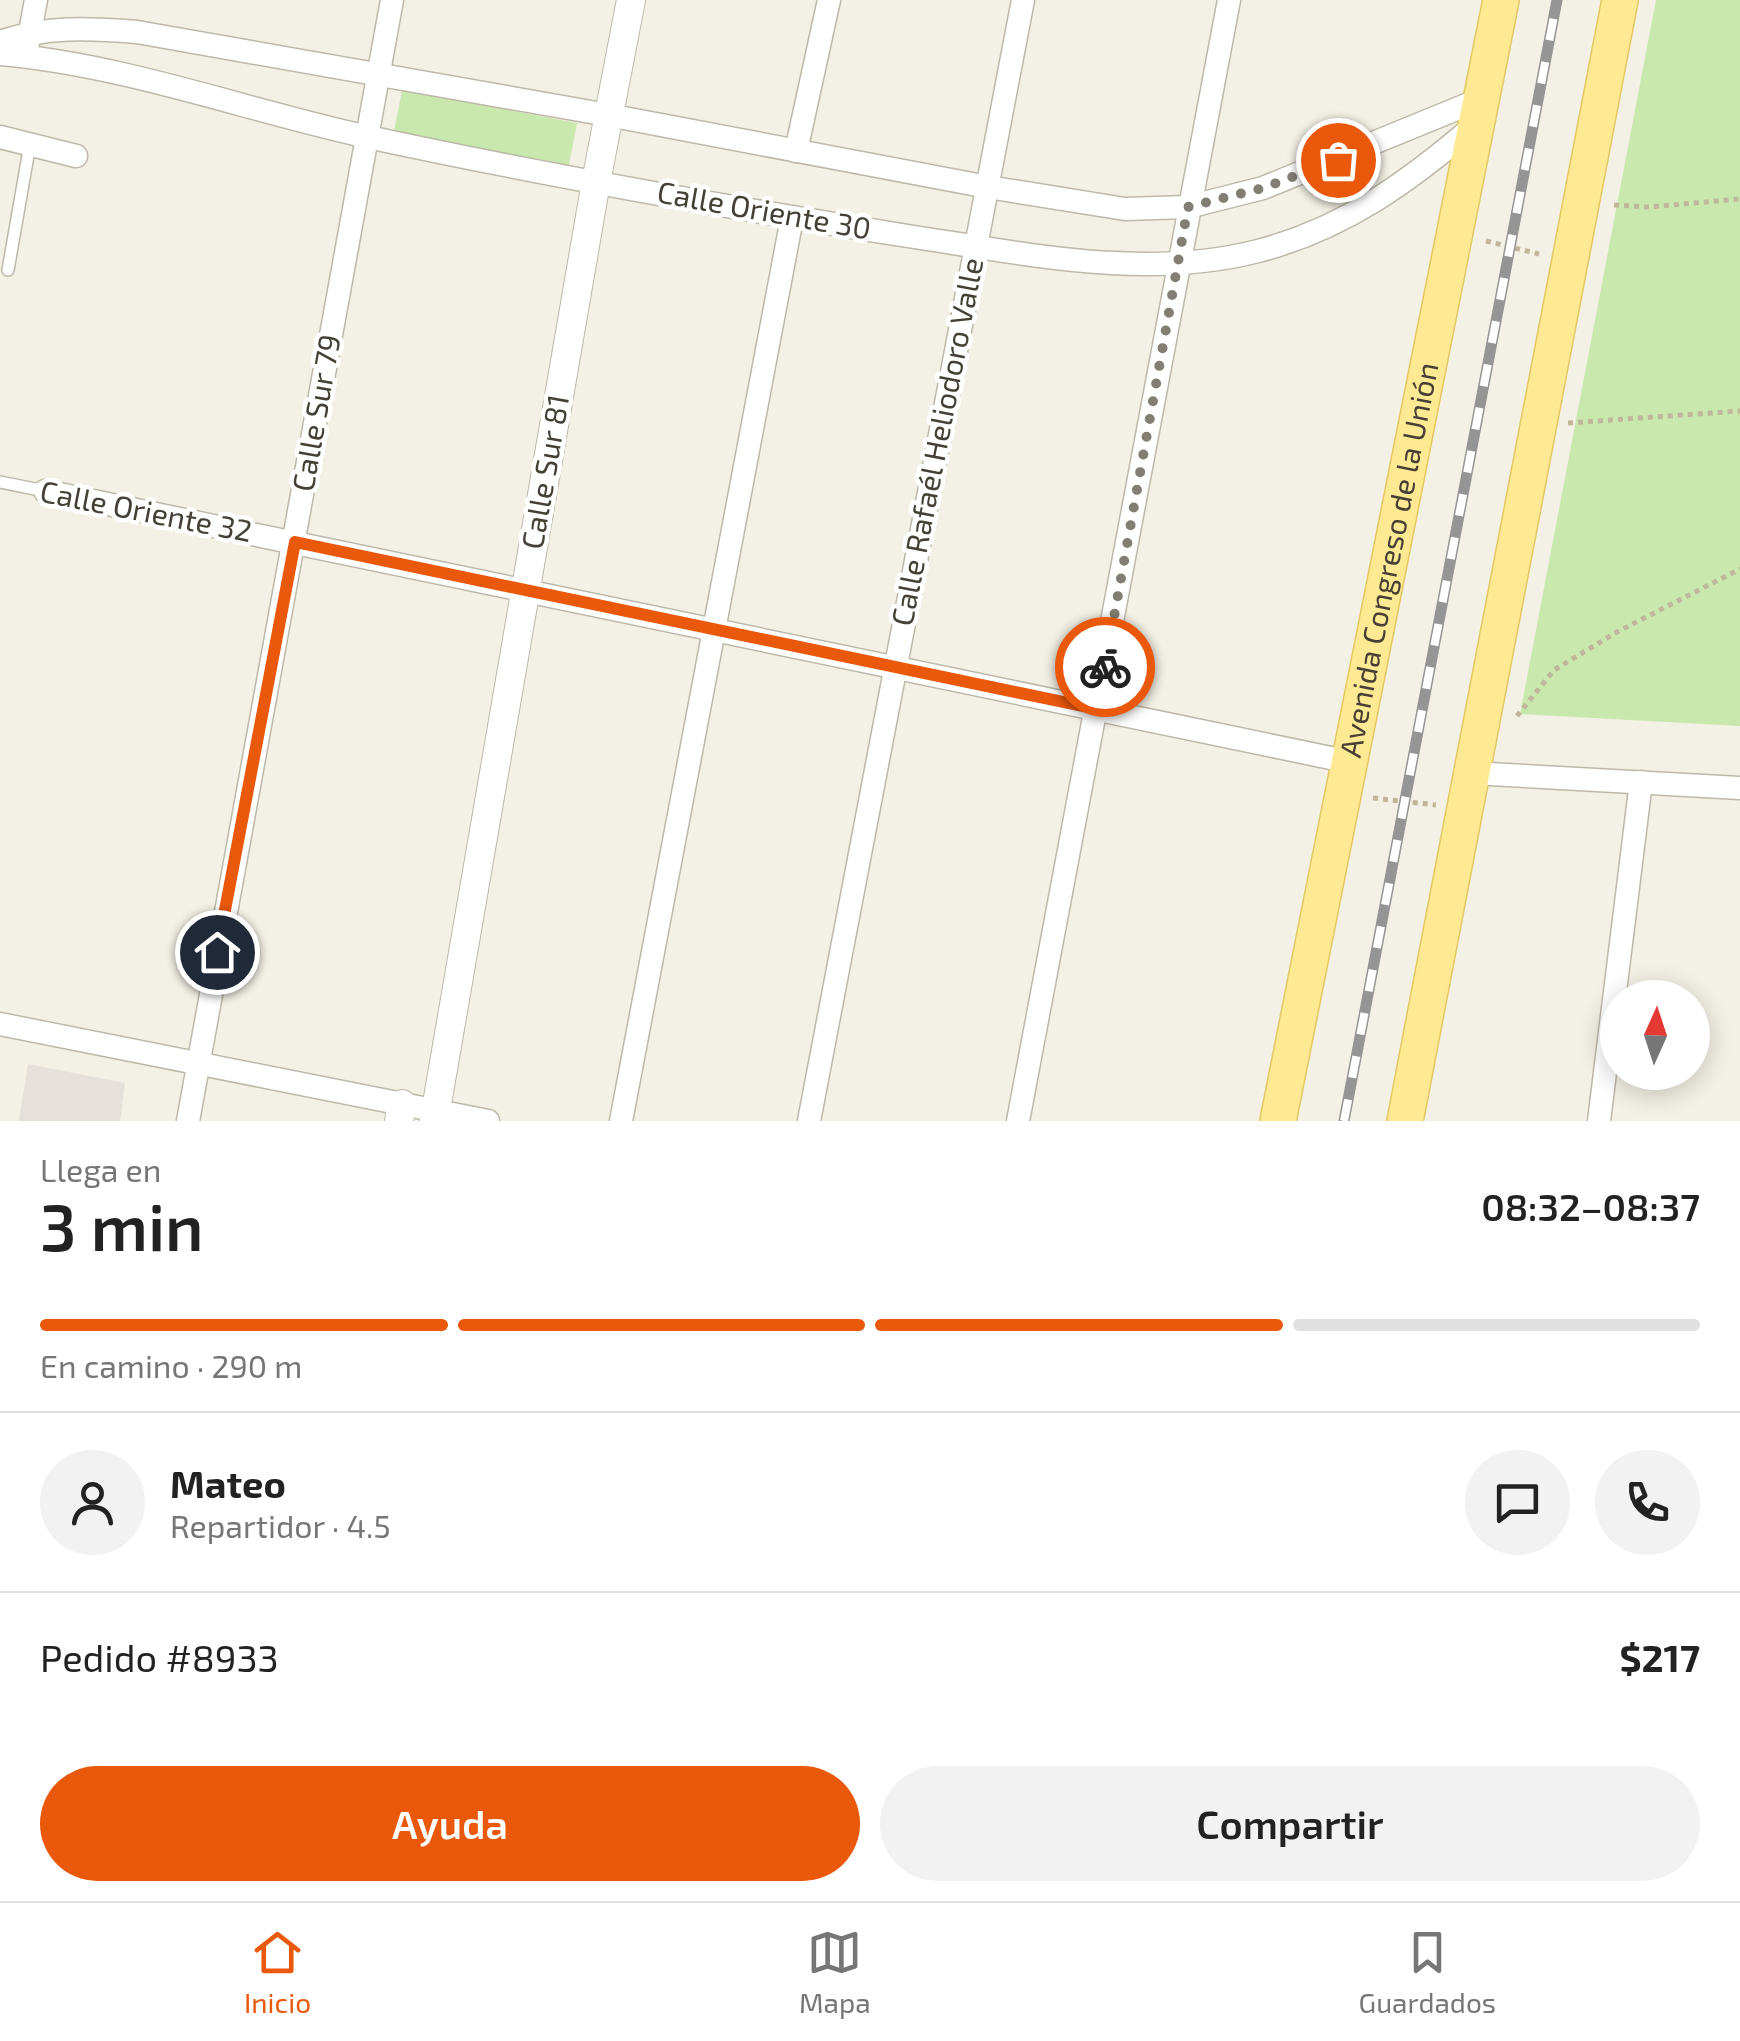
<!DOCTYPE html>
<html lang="es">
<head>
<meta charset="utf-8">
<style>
	body { margin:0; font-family:"Exo 2",sans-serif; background:#f2f2f2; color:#222; height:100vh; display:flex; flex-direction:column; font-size:38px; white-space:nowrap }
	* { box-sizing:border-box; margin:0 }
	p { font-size:32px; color:#767676 }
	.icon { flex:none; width:55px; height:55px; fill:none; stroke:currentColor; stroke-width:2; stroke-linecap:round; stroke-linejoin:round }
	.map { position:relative; height:1121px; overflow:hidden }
	.details { display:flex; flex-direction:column; background:#fff; flex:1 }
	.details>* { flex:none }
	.needle { width:65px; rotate:3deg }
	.controls { position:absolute; left:1600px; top:980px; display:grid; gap:20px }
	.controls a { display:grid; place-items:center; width:110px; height:110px; border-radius:50%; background:#fff; box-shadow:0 5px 25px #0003; font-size:50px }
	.pin { position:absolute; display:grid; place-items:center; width:85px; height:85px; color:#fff; margin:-42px; border:5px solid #fff; border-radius:50%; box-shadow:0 2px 10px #0007 }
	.courier { position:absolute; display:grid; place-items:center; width:100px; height:100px; margin:-50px; border:8px solid #ea580c; border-radius:50%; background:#fff; color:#222; box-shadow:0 2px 12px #0007 }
	.head em { font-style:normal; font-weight:600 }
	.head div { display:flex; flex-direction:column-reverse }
	.head { display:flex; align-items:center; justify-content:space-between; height:170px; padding:0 40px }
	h1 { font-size:65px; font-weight:600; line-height:75px }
	.bar { display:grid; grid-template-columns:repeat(4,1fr); gap:15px 10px; align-content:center; height:120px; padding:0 40px }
	.bar i { height:12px; border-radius:8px; background:#e0e0e0 }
	.bar .current { background:#ea580c }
	.bar p { grid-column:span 4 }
	.line { display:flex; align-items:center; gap:25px; padding:0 40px; border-top:2px solid #e0e0e0 }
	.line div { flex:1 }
	.round { display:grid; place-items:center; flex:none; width:105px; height:105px; border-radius:52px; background:#f2f2f2 }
	.button { display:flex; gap:20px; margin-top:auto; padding:20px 40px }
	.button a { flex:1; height:115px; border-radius:60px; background:#ea580c; color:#fff; font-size:40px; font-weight:600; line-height:115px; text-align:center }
	.button a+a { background:#f2f2f2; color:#222 }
	.dock { display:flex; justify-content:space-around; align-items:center; height:140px; border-top:2px solid #e0e0e0; background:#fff; font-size:28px; color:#767676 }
	.dock a { display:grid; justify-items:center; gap:5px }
	.dock .current { color:#ea580c }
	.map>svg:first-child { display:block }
	.industrial { fill:#e5e1da }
	.green { fill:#c8e8ad }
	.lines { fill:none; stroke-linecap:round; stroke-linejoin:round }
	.service-casing { stroke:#beb8a8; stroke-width:14 }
	.minor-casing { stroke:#beb8a8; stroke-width:25 }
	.tertiary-casing { stroke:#beb8a8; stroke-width:30 }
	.primary-casing { stroke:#e4c862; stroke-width:38 }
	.path { stroke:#c0b699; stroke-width:5; stroke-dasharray:5 5; stroke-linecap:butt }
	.service { stroke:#fff; stroke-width:11 }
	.minor { stroke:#fff; stroke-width:22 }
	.tertiary { stroke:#fff; stroke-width:28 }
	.primary { stroke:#ffe992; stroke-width:35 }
	.rail-casing { stroke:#959595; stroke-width:11 }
	.rail { stroke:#fff; stroke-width:8; stroke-dasharray:22; stroke-linecap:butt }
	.done { stroke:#827e73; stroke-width:10; stroke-dasharray:0 18 }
	.route { stroke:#ea580c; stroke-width:12 }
	.labels { text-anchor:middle; stroke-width:9; stroke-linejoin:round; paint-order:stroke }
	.street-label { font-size:30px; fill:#454035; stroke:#fff }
</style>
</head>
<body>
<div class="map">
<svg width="1740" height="1121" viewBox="0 0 1740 1121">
	<rect width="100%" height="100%" fill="#f3f0e5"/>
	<polygon class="industrial" points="28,1064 125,1083 120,1121 19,1121"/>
	<g class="green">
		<polygon points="1656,0 1740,0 1740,726 1520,714"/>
		<polygon points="402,90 577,123 569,165 394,132"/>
	</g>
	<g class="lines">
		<g class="service-casing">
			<g id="service">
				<polyline points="8,270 30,144"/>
				<polyline points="0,482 45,491"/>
			</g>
		</g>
		<g class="minor-casing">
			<g id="minor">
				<path d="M 0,42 C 46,26 89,28 137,32 L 608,115 L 988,187 L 1125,209 L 1188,207 L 1263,188 L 1481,99"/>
				<polyline points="28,43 36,0"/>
				<path d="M 0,54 C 126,65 245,110 368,137 C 549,176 732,208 914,237 C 1026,254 1146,280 1258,251 C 1344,229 1410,181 1476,124"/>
				<polyline points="0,137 76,156"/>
				<polyline points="796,151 829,0"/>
				<polyline points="45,491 1350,762"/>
				<polyline points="1471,773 1740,788"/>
				<polyline points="0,1024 488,1121"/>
				<polyline points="188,1121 392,0"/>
				<polyline points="621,1121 792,218"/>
				<polyline points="809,1121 1023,0"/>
				<polyline points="1018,1121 1229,0"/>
				<polyline points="1599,1121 1641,782"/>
			</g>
		</g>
		<g class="tertiary-casing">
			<g id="tertiary">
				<polyline points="399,1121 402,1104"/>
				<polyline points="434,1121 596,182 631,0"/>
			</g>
		</g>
		<g class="primary-casing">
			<g id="primary">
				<path id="s1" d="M 1278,1121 L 1501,0"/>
				<polyline points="1405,1121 1620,0"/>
			</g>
		</g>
		<g class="path">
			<polyline points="1614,205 1649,207 1740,199"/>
			<polyline points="1486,241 1539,254"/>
			<polyline points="1568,423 1740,411"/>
			<polyline points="1517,716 1554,670 1617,632 1740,569"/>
			<polyline points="1373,798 1436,805"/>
		</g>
		<use href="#service" class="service"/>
		<use href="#minor" class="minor"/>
		<use href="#tertiary" class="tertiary"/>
		<use href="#primary" class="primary"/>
		<g class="rail-casing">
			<polyline id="rail" points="1344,1121 1557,0"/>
		</g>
		<use href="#rail" class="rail"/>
	</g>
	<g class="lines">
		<polyline class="done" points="1105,667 1188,207 1263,188 1338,160"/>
		<polyline class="route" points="217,952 295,542 1097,709 1105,667"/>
	</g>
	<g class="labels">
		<g class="street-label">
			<text transform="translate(764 211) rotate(10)" y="10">Calle Oriente 30</text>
			<text transform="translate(317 413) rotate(-80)" y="10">Calle Sur 79</text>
			<text transform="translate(938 442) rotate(-79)" y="10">Calle Rafaél Heliodoro Valle</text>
			<text transform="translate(546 472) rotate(-80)" y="10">Calle Sur 81</text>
			<text transform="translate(146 512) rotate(11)" y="10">Calle Oriente 32</text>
			<text dy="10" stroke="none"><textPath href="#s1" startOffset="572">Avenida Congreso de la Unión</textPath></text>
		</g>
	</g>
</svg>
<div class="controls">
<a><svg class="needle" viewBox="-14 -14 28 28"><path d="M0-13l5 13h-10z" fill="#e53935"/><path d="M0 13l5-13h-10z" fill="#767676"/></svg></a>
</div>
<div class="pin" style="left:1338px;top:160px;background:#ea580c"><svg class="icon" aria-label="bag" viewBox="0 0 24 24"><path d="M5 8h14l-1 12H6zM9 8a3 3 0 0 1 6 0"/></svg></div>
<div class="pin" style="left:217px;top:952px;background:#1f2937"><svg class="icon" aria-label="home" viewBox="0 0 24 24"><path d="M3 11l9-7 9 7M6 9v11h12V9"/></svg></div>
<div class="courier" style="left:1105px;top:667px"><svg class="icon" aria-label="bike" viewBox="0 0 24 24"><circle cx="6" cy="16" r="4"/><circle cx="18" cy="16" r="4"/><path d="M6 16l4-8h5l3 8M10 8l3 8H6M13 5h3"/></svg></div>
</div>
<section class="details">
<div class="head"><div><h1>3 min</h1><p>Llega en</p></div><em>08:32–08:37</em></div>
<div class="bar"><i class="current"></i><i class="current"></i><i class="current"></i><i></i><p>En camino · 290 m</p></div>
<div class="line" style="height:180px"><a class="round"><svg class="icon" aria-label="person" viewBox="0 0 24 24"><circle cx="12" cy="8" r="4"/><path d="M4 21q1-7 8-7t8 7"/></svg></a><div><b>Mateo</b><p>Repartidor · 4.5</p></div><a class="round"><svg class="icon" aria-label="chat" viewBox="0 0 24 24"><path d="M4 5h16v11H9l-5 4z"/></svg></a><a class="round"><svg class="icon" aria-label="phone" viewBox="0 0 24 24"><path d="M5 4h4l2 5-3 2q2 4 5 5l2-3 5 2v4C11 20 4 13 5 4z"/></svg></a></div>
<div class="line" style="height:130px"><div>Pedido #8933</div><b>$217</b></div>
<div class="button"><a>Ayuda</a><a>Compartir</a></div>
</section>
<nav class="dock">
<a class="current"><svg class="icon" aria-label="home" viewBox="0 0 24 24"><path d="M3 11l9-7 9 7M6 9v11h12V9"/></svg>Inicio</a>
<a><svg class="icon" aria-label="map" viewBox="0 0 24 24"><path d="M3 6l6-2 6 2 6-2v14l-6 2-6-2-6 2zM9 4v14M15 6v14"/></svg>Mapa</a>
<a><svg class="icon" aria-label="saved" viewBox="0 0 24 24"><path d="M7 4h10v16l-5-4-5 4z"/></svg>Guardados</a>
</nav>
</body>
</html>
